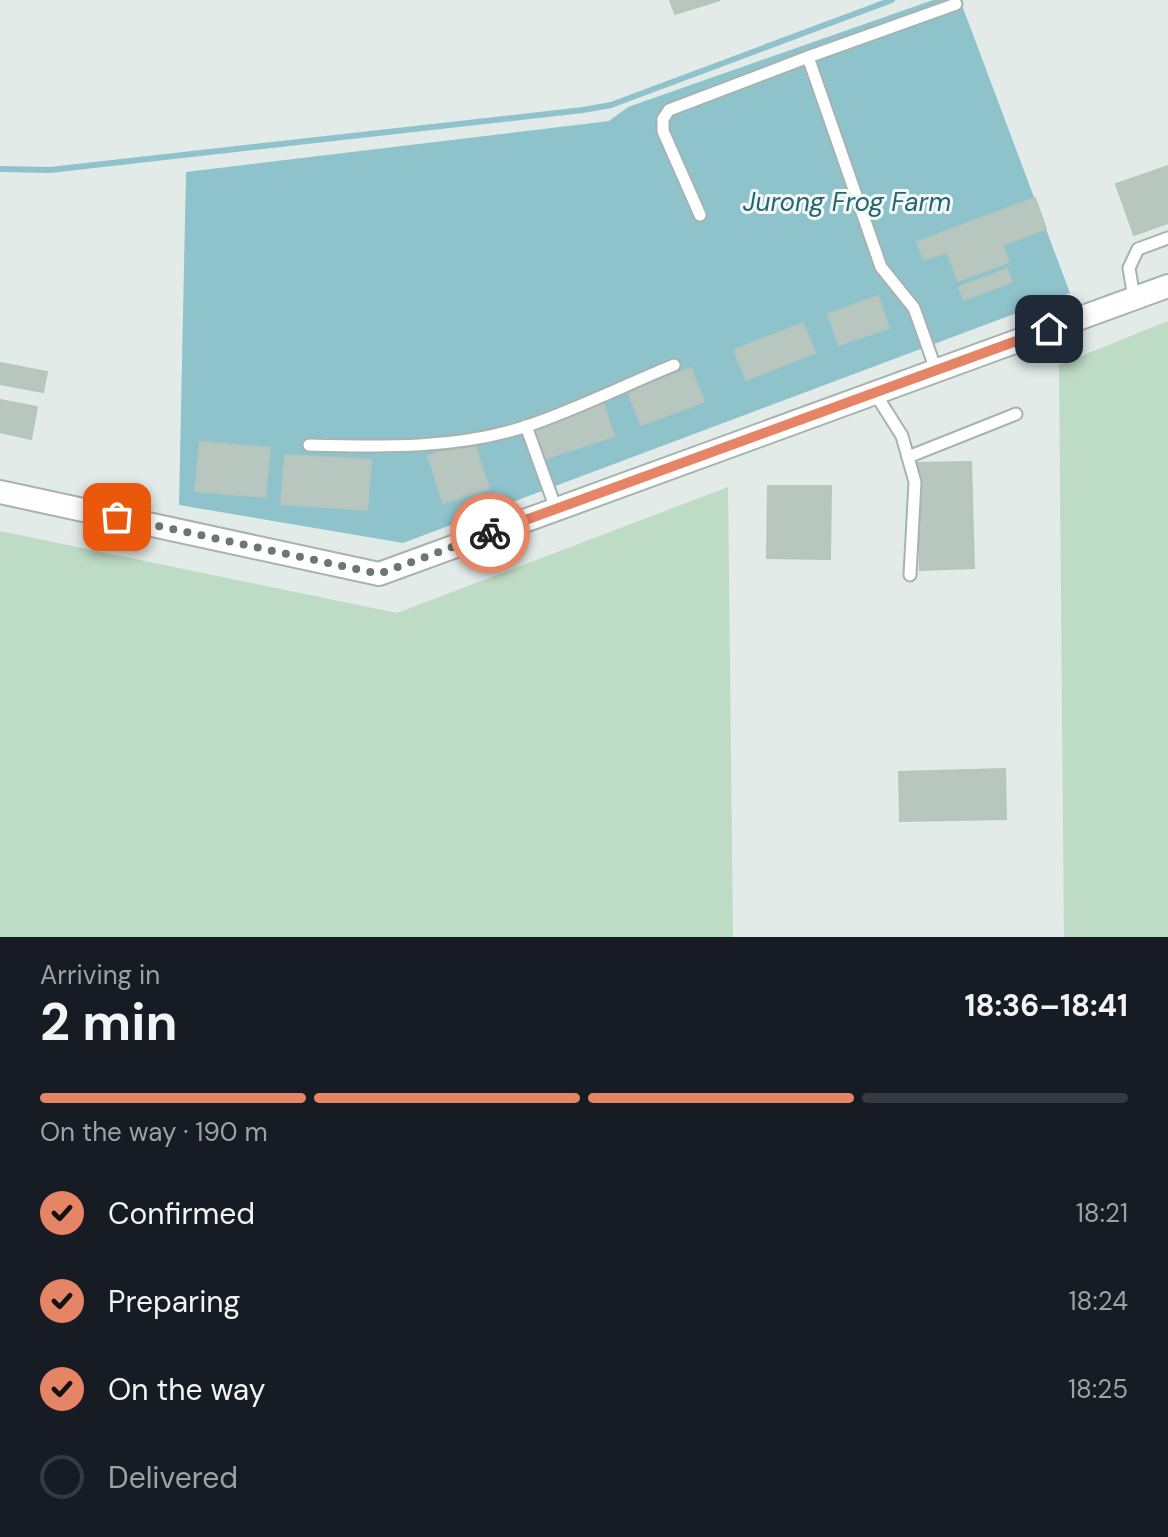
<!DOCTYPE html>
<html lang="en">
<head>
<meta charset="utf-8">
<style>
	body { margin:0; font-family:"DM Sans",sans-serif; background:#20242c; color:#f1f3f6; height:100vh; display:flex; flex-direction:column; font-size:30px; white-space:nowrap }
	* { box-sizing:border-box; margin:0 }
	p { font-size:26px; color:#9ea1a6 }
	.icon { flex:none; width:44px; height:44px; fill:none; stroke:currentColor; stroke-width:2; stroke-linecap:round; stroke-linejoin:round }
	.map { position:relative; height:937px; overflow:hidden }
	.sheet { display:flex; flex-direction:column; background:#171b24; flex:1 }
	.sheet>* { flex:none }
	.pin { position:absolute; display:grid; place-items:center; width:68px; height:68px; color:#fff; margin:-34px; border-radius:16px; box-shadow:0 4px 12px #0006 }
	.courier { position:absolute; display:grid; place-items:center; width:80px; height:80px; margin:-40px; border:6px solid #e68466; border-radius:50%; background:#fff; color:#222; box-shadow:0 2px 10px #0007 }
	.head em { font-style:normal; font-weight:700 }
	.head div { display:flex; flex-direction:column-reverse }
	.head { display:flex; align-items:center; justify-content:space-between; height:136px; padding:0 40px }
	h1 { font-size:52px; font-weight:700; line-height:60px }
	.bar { display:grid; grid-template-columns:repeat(4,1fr); gap:12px 8px; align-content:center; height:96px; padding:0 40px }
	.bar i { height:10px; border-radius:6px; background:#363941 }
	.bar .active { background:#e68466 }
	.bar p { grid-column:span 4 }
	ol { padding:0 40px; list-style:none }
	li { display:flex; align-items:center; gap:24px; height:88px }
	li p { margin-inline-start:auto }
	li .icon { padding:8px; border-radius:50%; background:#e68466; color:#111; stroke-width:4 }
	li:last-child { color:#9ea1a6 }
	li i { width:44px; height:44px; border:4px solid #363941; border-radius:50% }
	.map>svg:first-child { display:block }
	.green { fill:#bddbc5 }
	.water { fill:#8fc3cc }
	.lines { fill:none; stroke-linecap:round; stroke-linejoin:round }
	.stream { stroke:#8fc3cc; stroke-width:6 }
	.building { fill:#b8c6c0; stroke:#b6c5be; stroke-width:2 }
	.service-casing { stroke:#a6b3af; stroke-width:15 }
	.minor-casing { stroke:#a6b3af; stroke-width:26 }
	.service { stroke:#fff; stroke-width:11 }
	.minor { stroke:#fff; stroke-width:22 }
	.done { stroke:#677974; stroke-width:8; stroke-dasharray:0 14.4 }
	.route { stroke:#e68466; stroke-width:10 }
	.labels { text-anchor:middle; stroke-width:6; stroke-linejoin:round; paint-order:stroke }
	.water-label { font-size:26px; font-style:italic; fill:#236672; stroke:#f3f8f6 }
</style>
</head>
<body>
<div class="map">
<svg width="1168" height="937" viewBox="0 0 1168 937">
	<rect width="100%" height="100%" fill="#e3ebe8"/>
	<g class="green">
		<polygon points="1168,321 1168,937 1064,937 1059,365"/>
		<polygon points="728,487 733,937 0,937 0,531 397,613"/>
	</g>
	<polygon class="water" points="933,0 960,0 1070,293 403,543 179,505 186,172 609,121 628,107"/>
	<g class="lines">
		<polyline class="stream" points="0,169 50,170 583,110 611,105 892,0"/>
	</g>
	<g class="building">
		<polygon points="670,0 720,0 675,14"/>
		<polygon points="1168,166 1168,223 1134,235 1116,184"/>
		<polygon points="1035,198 1046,229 1002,245 1009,262 958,281 947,252 924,260 917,242"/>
		<polygon points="1007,269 1012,282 964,300 959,287"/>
		<polygon points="878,296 889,328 839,345 828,314"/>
		<polygon points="803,323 815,353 746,380 734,350"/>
		<polygon points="0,363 47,372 43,392 0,384"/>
		<polygon points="691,368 704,402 641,425 628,391"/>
		<polygon points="0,400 37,407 31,439 0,432"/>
		<polygon points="603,402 614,436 541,460 530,426"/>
		<polygon points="200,442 270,448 265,497 195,491"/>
		<polygon points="474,442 489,489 443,503 428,456"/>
		<polygon points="285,455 371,460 367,510 281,504"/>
		<polygon points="971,462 974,568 920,570 918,463"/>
		<polygon points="768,486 831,486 830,559 767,558"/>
		<polygon points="1005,769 1006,819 900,821 899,772"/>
	</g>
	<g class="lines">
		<g class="service-casing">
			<g id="service">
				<polyline points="808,57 881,267 914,308 936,370"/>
				<polyline points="700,215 663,131 663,119 669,110 808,57 956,4"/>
				<polyline points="1134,298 1129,268 1138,249 1168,238"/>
				<polyline points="875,393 902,436 915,482 910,575"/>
				<polyline points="526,426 556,509"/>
				<path d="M 309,445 C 382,447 458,449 527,426 C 577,409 625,385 674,365"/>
				<polyline points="908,457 1016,414"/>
			</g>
		</g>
		<g class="minor-casing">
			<polyline id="minor" points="0,492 379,574 1168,286"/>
		</g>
		<use href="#service" class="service"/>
		<use href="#minor" class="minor"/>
	</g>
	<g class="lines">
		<polyline class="done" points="117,517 379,574 490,533"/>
		<polyline class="route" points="490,533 1049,329"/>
	</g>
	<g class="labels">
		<g class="water-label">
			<text x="847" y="211">Jurong Frog Farm</text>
		</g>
	</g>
</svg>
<div class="pin" style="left:117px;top:517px;background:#ea580c"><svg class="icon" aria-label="bag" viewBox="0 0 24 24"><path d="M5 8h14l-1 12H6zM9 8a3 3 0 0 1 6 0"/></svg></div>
<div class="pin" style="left:1049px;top:329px;background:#1f2937"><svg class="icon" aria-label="home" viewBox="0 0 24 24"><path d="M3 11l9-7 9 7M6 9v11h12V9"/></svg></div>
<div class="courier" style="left:490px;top:533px"><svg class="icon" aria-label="bike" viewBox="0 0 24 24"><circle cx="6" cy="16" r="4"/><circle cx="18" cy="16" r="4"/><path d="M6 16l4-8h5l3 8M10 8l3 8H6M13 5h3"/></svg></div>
</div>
<section class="sheet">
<div class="head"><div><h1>2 min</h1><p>Arriving in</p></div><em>18:36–18:41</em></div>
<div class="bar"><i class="active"></i><i class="active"></i><i class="active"></i><i></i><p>On the way · 190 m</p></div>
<ol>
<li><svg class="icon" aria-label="check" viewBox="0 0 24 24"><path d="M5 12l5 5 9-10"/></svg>Confirmed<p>18:21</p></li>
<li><svg class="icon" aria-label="check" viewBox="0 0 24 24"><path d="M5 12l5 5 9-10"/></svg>Preparing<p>18:24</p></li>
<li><svg class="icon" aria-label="check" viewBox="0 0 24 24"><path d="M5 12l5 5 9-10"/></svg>On the way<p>18:25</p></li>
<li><i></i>Delivered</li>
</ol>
</section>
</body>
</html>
